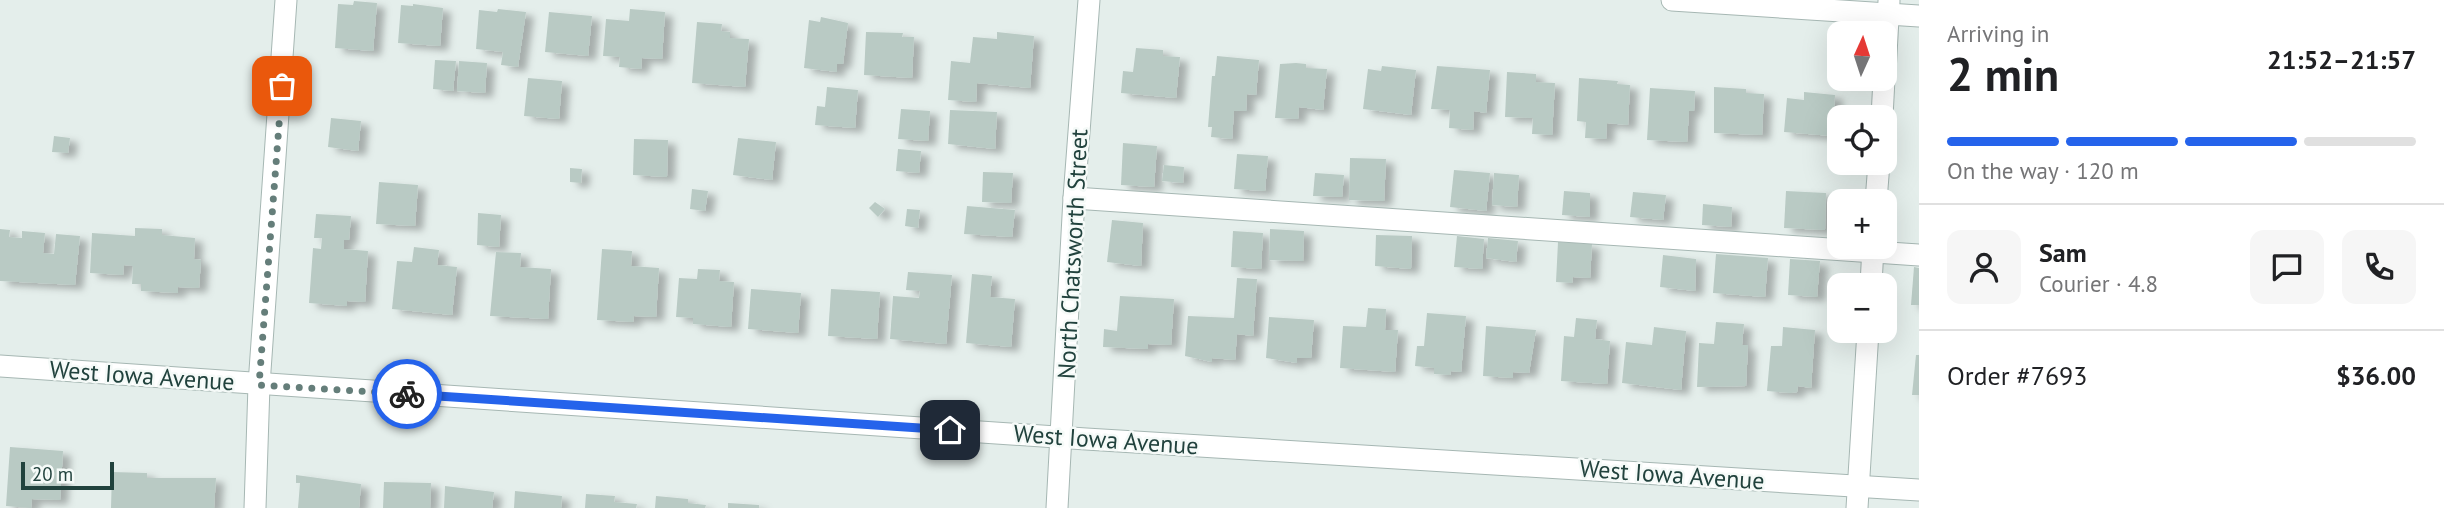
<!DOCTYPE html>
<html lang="en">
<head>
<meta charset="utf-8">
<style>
	body { margin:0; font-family:"PT Sans",sans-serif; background:#f6f6f6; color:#202124; height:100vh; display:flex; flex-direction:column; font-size:26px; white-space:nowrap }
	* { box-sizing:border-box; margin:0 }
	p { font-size:23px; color:#757577 }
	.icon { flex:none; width:38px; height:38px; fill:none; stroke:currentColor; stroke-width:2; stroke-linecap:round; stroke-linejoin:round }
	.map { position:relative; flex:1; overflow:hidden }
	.drawer { display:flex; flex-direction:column; background:#fff; width:525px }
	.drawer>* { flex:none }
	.needle { width:46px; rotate:3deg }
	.buttons { position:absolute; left:1827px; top:21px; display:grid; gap:14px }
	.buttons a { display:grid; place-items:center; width:70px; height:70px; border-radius:14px; background:#fff; box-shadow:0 7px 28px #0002; font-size:35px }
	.scale { position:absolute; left:21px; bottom:18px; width:93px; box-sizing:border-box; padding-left:7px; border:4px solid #21423d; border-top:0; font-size:19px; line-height:24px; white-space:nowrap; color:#21423d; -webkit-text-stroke:5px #f5faf8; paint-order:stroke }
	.pin { position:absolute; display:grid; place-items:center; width:60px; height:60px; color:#fff; margin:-30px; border-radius:14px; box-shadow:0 4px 10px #0006 }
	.courier { position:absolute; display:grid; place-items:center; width:70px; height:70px; margin:-35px; border:5px solid #2563eb; border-radius:50%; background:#fff; color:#222; box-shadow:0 2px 9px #0007 }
	.headline em { font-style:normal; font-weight:700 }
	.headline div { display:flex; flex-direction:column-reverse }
	.headline { display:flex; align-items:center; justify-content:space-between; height:119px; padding:0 28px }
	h1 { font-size:46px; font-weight:700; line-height:52px }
	.bar { display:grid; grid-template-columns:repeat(4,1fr); gap:10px 7px; align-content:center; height:84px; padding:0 28px }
	.bar i { height:9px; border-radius:5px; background:#e0e0e0 }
	.bar .current { background:#2563eb }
	.bar p { grid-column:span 4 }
	.line { display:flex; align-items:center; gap:18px; padding:0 28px; border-top:2px solid #e0e0e0 }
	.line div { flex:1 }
	.round { display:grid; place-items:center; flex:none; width:74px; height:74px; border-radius:14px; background:#f6f6f6 }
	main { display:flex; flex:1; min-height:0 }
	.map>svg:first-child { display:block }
	.building { fill:#b9cac4; filter:url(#shadow) }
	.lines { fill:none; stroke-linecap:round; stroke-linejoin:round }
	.minor-casing { stroke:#a6b7b3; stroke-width:23 }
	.minor { stroke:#fff; stroke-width:21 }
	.done { stroke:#657e7a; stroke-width:7; stroke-dasharray:0 12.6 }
	.route { stroke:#2563eb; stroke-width:9 }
	.labels { text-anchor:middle; stroke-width:5; stroke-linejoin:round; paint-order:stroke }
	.street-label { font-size:24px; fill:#21423d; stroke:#f5faf8 }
</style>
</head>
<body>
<main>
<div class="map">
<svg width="1919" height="508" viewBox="0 0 1919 508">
	<defs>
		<filter id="shadow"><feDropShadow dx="8" dy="4.5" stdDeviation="3.5" flood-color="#0004"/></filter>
	</defs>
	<rect width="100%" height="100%" fill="#e4eeeb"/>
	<g class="building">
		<polygon points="354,1 377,3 373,51 335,48 338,4 353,5"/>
		<polygon points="413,4 443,8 440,46 398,43 401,5 413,6"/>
		<polygon points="498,9 526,12 518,67 501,65 503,52 476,49 479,10 497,12"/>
		<polygon points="630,9 665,12 662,59 642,58 641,69 619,67 620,57 603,56 606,19 629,21"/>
		<polygon points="549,12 592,16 588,56 545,52"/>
		<polygon points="821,17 848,23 843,64 837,64 837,72 804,68 809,20 820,22"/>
		<polygon points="697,22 722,24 721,31 730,32 730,38 749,39 745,87 692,83"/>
		<polygon points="866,32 903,33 902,37 914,37 912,78 864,75"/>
		<polygon points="997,32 1034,36 1030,88 977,83 976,102 948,100 951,61 970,63 973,37 997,39"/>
		<polygon points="1136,48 1163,50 1163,56 1180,57 1176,98 1121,93 1123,71 1133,72"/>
		<polygon points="1217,56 1259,60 1256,95 1247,94 1246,111 1234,111 1232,139 1211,137 1212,127 1208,127 1212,76 1215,76"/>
		<polygon points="435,60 456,61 453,91 433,89"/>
		<polygon points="459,61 487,63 485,93 457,91"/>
		<polygon points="1296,63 1306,64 1306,68 1327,69 1323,110 1299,107 1298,119 1275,118 1280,64"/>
		<polygon points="1382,66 1416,70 1411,115 1363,109 1368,69 1381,71"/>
		<polygon points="1437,66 1490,70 1486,113 1474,111 1473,130 1449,128 1450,110 1431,109"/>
		<polygon points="1507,72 1536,74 1536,82 1555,83 1552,135 1532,134 1533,118 1505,117"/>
		<polygon points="528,78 562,81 559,119 524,116"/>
		<polygon points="1579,78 1618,81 1617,84 1630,85 1628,125 1607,123 1606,139 1585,138 1586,122 1577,121"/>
		<polygon points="827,87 858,90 855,128 815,125 817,106 825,107"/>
		<polygon points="1714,87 1746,89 1746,93 1764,94 1762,135 1714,133"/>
		<polygon points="1650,88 1695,91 1694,111 1689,111 1687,142 1647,140"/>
		<polygon points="1804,92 1835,95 1832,136 1784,132 1787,98 1804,100"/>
		<polygon points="901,109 930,111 928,141 898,139"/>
		<polygon points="950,110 997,112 995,149 948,144"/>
		<polygon points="331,118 361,121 358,151 328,147"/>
		<polygon points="54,136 70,138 68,153 52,152"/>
		<polygon points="738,138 776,142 772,180 733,175"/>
		<polygon points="634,139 668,140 667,177 633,175"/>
		<polygon points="1123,143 1157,146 1154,187 1121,185"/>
		<polygon points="898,149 921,151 919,173 896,171"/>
		<polygon points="1237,154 1268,156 1265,191 1234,189"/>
		<polygon points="1350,158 1386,159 1384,201 1349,200"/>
		<polygon points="1164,165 1184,167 1183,183 1162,181"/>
		<polygon points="570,168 582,169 581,183 570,182"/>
		<polygon points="1454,170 1490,173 1486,211 1450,207"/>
		<polygon points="983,172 1013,173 1011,203 982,202"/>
		<polygon points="1315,173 1344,175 1342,197 1313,196"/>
		<polygon points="1494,173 1519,175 1517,207 1492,205"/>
		<polygon points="379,182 418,185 415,226 376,224"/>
		<polygon points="692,189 708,191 705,211 690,209"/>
		<polygon points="1564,191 1590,193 1590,217 1562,215"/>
		<polygon points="1786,191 1826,193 1825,230 1784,228"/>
		<polygon points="1633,192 1666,195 1663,220 1630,217"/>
		<polygon points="875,202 885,209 878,217 869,208"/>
		<polygon points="1703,204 1732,207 1731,227 1702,225"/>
		<polygon points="967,206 1015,210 1012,237 964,234"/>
		<polygon points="907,209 920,210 918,228 905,226"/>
		<polygon points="478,213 501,215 499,247 477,245"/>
		<polygon points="316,214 351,216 349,240 344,240 344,249 368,251 365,302 347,301 347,306 309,303 313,248 321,249 322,238 314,238"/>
		<polygon points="1112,220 1143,223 1141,266 1107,262"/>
		<polygon points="135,228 162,229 162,235 195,238 194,259 201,260 199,288 178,287 178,293 141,291 141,284 132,284 133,266 124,265 123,275 90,273 92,233 135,236"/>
		<polygon points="0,229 10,230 9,237 22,238 22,231 45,233 43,253 54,254 56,234 80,236 75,285 0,281"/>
		<polygon points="1270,229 1304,231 1303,261 1269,260"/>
		<polygon points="1233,231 1263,233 1261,269 1231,267"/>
		<polygon points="1376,235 1412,236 1411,269 1375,266"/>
		<polygon points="1457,236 1484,239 1482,269 1454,267"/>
		<polygon points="1488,238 1518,241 1516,262 1486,258"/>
		<polygon points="1558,242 1592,244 1590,278 1573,277 1572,283 1556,282"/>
		<polygon points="414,247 439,250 437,265 457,267 452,315 392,309 397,261 412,262"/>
		<polygon points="602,249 632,251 631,266 659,268 656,317 634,316 633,322 597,320"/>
		<polygon points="496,252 521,253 520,267 551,269 548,319 490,316"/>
		<polygon points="1716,254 1768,258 1765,297 1713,293"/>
		<polygon points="1663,255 1696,259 1695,291 1660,287"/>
		<polygon points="1790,259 1820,261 1817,297 1788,295"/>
		<polygon points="1914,267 1919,268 1919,305 1911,305"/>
		<polygon points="698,269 720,270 719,281 734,282 731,327 693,324 693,318 676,317 679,278 697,279"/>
		<polygon points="908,272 952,275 946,344 890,339 893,296 919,298 920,291 906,290"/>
		<polygon points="972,274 992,276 990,297 1015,299 1011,347 966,343"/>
		<polygon points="1237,278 1257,279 1253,336 1237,334 1235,360 1212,358 1212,362 1185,356 1188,316 1234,318"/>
		<polygon points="751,289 801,293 798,333 748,329"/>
		<polygon points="831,289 880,292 877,339 828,336"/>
		<polygon points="1120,296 1174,299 1171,345 1148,344 1148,349 1103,347 1104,329 1117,331"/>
		<polygon points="1368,308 1386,309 1385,330 1398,330 1395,372 1340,368 1343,326 1366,327"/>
		<polygon points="1427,313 1466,316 1461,372 1451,371 1450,375 1434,374 1434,368 1415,366 1417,346 1424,346"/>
		<polygon points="1269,317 1314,320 1311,358 1297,358 1297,363 1266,358"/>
		<polygon points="1576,318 1597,320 1595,339 1610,341 1607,384 1561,381 1564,336 1574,337"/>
		<polygon points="1716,322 1744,324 1742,345 1748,345 1746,386 1697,387 1699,343 1714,344"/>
		<polygon points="1486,326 1536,330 1529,373 1513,372 1513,378 1483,376"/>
		<polygon points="1654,327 1686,331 1681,390 1622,383 1626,342 1652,345"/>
		<polygon points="1783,327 1815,330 1811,388 1798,386 1797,392 1791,393 1767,391 1771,346 1782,346"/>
		<polygon points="1916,355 1919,355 1919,395 1912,395"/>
		<polygon points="10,447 63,451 60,500 32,499 31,508 6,506"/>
		<polygon points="112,472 147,473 147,478 216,478 214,508 111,508"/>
		<polygon points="296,475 361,484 359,508 298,508 300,483 296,483"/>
		<polygon points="384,482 431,483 430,508 383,508"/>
		<polygon points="445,486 494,492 492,508 444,508"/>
		<polygon points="515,491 562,496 561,508 514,508"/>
		<polygon points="586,494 615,496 614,502 637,504 636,508 585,508"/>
		<polygon points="656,496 688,499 688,503 706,505 705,508 655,508"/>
		<polygon points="728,503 759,505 759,508 728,508"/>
	</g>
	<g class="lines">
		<g class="minor-casing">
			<g id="minor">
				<polyline points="1672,0 1919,16"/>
				<polyline points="1885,72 1889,1"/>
				<polyline points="1882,117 1884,79"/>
				<polyline points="1074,198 1919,255"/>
				<polyline points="1876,201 1879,163"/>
				<polyline points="1871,285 1873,247"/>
				<polyline points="0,366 1086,439 1919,490"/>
				<polyline points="255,508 259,385 286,0"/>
				<polyline points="1057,508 1074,198 1089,0"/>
				<polyline points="1857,508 1868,331"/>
			</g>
		</g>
		<use href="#minor" class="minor"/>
	</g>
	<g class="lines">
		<polyline class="done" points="282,86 259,385 407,394"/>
		<polyline class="route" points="407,394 950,430"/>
	</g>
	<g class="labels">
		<g class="street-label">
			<text transform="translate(1073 254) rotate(-87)" y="8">North Chatsworth Street</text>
			<text transform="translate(142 376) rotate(4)" y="8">West Iowa Avenue</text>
			<text transform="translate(1106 440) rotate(4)" y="8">West Iowa Avenue</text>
			<text transform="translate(1672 475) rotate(4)" y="8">West Iowa Avenue</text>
		</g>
	</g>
</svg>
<div class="buttons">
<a><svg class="needle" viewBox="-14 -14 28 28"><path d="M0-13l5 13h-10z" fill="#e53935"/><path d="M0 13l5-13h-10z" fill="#757577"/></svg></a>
<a><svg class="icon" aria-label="locate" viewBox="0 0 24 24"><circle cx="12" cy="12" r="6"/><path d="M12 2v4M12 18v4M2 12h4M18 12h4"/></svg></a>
<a>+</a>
<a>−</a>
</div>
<div class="scale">20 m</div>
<div class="pin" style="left:282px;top:86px;background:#ea580c"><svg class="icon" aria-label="bag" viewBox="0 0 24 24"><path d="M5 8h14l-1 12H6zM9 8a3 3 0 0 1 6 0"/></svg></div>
<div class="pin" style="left:950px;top:430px;background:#1f2937"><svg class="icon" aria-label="home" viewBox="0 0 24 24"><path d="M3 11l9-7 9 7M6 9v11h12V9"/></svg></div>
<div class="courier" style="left:407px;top:394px"><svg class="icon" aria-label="bike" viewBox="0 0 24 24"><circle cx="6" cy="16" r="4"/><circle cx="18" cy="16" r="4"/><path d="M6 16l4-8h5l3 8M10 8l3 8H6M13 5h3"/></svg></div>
</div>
<section class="drawer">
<div class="headline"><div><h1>2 min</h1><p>Arriving in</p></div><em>21:52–21:57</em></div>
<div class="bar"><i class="current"></i><i class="current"></i><i class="current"></i><i></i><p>On the way · 120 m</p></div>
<div class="line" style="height:126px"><a class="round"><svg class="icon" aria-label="person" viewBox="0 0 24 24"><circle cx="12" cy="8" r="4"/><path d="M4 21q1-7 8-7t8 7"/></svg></a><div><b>Sam</b><p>Courier · 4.8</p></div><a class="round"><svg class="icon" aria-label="chat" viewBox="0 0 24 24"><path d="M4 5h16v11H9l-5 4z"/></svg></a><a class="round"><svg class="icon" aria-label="phone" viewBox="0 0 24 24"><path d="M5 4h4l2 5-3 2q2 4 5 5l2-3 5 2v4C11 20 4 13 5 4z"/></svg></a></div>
<div class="line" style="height:91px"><div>Order #7693</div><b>$36.00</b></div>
</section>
</main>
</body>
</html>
